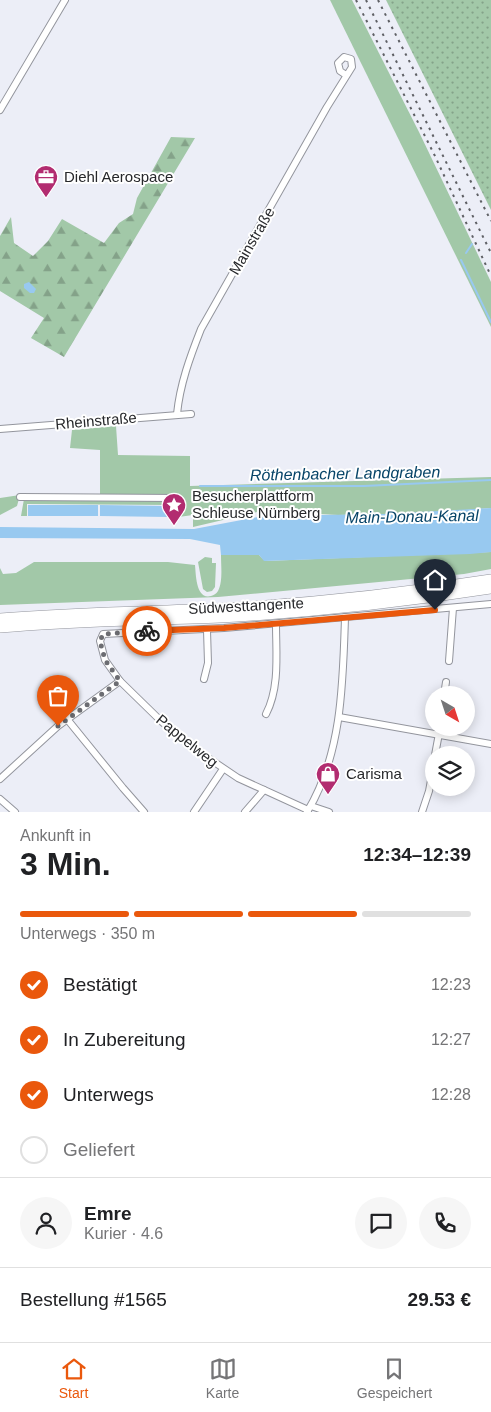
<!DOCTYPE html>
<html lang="de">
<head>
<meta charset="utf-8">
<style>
	body { margin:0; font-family:Helvetica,sans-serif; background:#f6f6f6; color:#202124; height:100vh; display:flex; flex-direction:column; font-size:19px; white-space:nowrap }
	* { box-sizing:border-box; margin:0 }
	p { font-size:16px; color:#757577 }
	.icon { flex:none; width:28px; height:28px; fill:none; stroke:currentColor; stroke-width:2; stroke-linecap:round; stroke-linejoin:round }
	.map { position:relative; height:812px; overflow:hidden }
	.sheet { display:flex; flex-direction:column; background:#fff; flex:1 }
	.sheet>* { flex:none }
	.needle { width:32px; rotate:141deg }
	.fabs { position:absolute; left:425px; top:686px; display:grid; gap:10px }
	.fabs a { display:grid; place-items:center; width:50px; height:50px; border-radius:50%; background:#fff; box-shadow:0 2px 12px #0003; font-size:25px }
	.pin { position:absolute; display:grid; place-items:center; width:42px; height:42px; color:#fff; margin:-51px -21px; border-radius:50% 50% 50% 0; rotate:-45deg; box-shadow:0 0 5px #0007 }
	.pin .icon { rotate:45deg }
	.courier { position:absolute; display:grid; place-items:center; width:50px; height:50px; margin:-25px; border:4px solid #ea580c; border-radius:50%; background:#fff; color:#222; box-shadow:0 1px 6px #0007 }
	.headline em { font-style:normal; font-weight:700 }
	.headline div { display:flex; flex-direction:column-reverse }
	.headline { display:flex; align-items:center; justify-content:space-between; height:85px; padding:0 20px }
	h1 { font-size:32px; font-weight:700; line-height:38px }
	.bar { display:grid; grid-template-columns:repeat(4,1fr); gap:8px 5px; align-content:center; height:60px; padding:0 20px }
	.bar i { height:6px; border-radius:4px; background:#e0e0e0 }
	.bar .selected { background:#ea580c }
	.bar p { grid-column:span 4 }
	.line { display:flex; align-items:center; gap:12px; padding:0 20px; border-top:1px solid #e0e0e0 }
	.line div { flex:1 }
	.round { display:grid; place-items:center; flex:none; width:52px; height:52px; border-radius:26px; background:#f6f6f6 }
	ol { padding:0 20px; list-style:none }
	li { display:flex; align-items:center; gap:15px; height:55px }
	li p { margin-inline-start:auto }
	li .icon { padding:5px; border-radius:50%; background:#ea580c; color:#fff; stroke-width:4 }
	li:last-child { color:#757577 }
	li i { width:28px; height:28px; border:2px solid #e0e0e0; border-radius:50% }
	.menu { display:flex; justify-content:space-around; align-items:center; height:70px; border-top:1px solid #e0e0e0; background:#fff; font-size:14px; color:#757577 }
	.menu a { display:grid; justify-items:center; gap:2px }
	.menu .selected { color:#ea580c }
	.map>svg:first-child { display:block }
	.green { fill:#a2c8a8 }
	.forest { fill:url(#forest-firs) }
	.garden { fill:url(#garden-dots) }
	.water { fill:#98c9f0 }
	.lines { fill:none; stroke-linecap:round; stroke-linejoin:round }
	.stream { stroke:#98c9f0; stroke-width:2 }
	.street-casing { stroke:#93959d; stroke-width:8 }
	.highway-casing { stroke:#93959d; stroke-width:12 }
	.street { stroke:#fff; stroke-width:6 }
	.highway { stroke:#fff; stroke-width:11 }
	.rail { stroke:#5f6065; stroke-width:2; stroke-dasharray:2.5 5; stroke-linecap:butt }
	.done { stroke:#6c6d72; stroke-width:5; stroke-dasharray:0 9 }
	.route { stroke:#ea580c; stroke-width:6 }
	.labels { text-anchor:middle; stroke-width:4; stroke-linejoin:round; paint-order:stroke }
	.poi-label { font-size:15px; fill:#27282b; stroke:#fff; text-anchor:start }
	.street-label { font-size:15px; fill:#27282b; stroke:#fff }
	.water-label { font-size:16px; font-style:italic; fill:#074468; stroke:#fff }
</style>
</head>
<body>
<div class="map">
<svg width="491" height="812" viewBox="0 0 491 812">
	<defs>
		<pattern id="forest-firs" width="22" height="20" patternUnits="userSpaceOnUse" patternTransform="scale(1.25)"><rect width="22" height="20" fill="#a2c8a8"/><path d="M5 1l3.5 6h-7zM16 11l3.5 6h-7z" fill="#84a289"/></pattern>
		<pattern id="garden-dots" width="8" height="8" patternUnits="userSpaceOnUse" patternTransform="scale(1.25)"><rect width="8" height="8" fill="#a2c8a8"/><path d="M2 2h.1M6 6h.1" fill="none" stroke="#84a289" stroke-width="1.8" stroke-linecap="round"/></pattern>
	</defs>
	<rect width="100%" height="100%" fill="#eceef7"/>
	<g class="green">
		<polygon points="330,0 352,0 419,132 491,282 491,327"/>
		<polygon points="116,426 118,455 190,456 190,486 491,477 491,508 427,513 338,515 261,511 193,527 193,515 171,518 171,505 27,504 27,516 21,516 24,499 100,499 100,450 70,448 72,430"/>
		<polygon points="20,495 17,506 0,515 0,498"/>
		<path d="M 491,552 L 491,569 L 464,574 L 218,597 L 0,605 L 0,568 L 3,574 L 16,573 L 34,562 L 168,562 L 195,565 C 196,575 196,600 211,596 C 214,595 216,594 218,591 C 223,582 221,566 221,555 L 259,555 L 265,561 Z"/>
		<polygon points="205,557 212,558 212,563 216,563 215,587 212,591 207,592 203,589 198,562"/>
	</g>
	<polygon class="forest" points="171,137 195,138 64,357 31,338 44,318 0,291 0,236 11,217 14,243 33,256 48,241 62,219 104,243 119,223 133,214 137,198"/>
	<polygon class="garden" points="386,0 491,0 491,210"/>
	<g class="water">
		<polygon points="29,282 36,289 34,293 30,293 24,288 24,284"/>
		<rect x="28" y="505" width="70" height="11"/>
		<polygon points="100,505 170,506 169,517 100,516"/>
		<polygon points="491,508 491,552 470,554 264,561 259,555 221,555 220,545 190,539 0,538 0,527 194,529 263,516 384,514"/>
	</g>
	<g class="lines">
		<g class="stream">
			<polyline points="466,253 472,244"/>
			<polyline points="461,260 491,322"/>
			<polyline points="200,486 364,486 491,480"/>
		</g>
		<g class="street-casing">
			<g id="street">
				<polyline points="0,110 65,0"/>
				<path d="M 177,414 C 180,384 190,357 201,329 L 327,107 L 352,67 L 351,59 L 344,57 L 338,63 L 340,71 L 346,75"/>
				<polyline points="0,429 191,414"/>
				<polyline points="20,497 178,498"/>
				<polyline points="449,661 453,608"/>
				<polyline points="204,679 208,663 207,630"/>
				<polyline points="444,695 446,682"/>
				<path d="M 266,714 C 280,687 276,653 276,624"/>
				<polyline points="339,717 491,744"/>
				<polyline points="67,719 123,788 144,812"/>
				<polyline points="435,755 440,728"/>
				<polyline points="0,779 58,726 120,681"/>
				<polyline points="0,799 15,812"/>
				<polyline points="311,806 329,812"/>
				<polyline points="308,810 238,778 192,747 162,722 120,681 105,660 100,641 103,634 224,628 491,604"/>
				<polyline points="194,812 223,769"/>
				<polyline points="245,812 264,790"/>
				<path d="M 307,812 C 342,755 343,683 345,617"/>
				<polyline points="422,812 429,791 434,764"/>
			</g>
		</g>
		<g class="highway-casing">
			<g id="highway">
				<path d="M 0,619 C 73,613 146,612 220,609 C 311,604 401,594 491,580"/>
				<path d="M 0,627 C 73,620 146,620 220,617 C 311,612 401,602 491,588"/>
			</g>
		</g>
		<use href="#street" class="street"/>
		<use href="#highway" class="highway"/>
		<g class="rail">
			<polyline points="356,0 434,154 491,276"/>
			<polyline points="366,0 491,253"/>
			<polyline points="378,0 491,221"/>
		</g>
	</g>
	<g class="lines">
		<polyline class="done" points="58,726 120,681 105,660 100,641 103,634 147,631"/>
		<polyline class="route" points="147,631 224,628 435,610"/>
	</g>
	<defs>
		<g id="office-pin" transform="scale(1.25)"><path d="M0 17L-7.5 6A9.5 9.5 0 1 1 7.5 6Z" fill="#b22c70" stroke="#fff"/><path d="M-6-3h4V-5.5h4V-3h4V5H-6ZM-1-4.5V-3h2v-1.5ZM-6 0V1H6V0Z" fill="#fff"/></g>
		<g id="sight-pin" transform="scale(1.25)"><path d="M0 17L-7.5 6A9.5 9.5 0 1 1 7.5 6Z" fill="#b22c70" stroke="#fff"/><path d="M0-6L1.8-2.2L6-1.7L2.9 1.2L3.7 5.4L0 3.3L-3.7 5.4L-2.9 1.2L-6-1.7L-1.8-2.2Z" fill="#fff"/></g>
		<g id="shop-pin" transform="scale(1.25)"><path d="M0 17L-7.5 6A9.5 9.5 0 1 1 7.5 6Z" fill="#b22c70" stroke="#fff"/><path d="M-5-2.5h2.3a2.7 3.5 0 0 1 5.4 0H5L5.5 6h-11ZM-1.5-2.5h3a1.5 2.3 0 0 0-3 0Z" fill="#fff"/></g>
	</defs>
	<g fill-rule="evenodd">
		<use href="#office-pin" x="46" y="177"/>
		<use href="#sight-pin" x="174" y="505"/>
		<use href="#shop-pin" x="328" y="774"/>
	</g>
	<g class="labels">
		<g class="poi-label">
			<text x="64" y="182">Diehl Aerospace</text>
			<text x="192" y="501">Besucherplattform<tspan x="192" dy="17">Schleuse Nürnberg</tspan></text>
			<text x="346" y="779">Carisma</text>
		</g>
		<g class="street-label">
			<text transform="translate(252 241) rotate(-60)" y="5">Mainstraße</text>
			<text transform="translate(96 421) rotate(-5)" y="5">Rheinstraße</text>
			<text transform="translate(246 606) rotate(-3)" y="5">Südwesttangente</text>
			<text transform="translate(187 741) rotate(39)" y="5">Pappelweg</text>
		</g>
		<g class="water-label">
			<text transform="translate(345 473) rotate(-1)" y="6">Röthenbacher Landgraben</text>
			<text transform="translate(412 516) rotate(-1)" y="6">Main-Donau-Kanal</text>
		</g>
	</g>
</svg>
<div class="fabs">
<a><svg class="needle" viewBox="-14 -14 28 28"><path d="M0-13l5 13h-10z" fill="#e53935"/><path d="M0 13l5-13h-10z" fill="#757577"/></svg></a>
<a><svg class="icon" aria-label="layers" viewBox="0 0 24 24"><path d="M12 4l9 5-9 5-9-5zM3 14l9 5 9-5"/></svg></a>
</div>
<div class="pin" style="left:58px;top:726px;background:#ea580c"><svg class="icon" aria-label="bag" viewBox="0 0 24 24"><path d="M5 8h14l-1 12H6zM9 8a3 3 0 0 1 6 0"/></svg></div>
<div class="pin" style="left:435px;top:610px;background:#1f2937"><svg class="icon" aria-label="home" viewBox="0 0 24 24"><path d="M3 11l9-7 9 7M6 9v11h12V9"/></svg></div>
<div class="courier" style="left:147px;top:631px"><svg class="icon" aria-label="bike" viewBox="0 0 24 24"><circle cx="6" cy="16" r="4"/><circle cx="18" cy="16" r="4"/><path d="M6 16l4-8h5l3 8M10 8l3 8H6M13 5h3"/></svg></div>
</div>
<section class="sheet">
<div class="headline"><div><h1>3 Min.</h1><p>Ankunft in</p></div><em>12:34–12:39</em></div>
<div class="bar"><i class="selected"></i><i class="selected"></i><i class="selected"></i><i></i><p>Unterwegs · 350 m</p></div>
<ol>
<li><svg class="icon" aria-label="check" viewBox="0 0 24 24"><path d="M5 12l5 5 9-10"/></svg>Bestätigt<p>12:23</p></li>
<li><svg class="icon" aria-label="check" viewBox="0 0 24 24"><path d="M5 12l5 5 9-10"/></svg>In Zubereitung<p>12:27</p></li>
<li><svg class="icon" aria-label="check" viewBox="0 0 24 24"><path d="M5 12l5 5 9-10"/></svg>Unterwegs<p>12:28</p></li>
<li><i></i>Geliefert</li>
</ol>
<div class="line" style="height:90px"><a class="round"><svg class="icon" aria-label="person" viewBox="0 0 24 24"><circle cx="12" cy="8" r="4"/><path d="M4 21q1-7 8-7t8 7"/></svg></a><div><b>Emre</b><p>Kurier · 4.6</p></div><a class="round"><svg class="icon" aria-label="chat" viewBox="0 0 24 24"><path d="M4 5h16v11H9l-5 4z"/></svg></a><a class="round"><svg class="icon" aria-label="phone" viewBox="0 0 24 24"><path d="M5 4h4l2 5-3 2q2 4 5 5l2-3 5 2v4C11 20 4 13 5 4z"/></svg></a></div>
<div class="line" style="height:65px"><div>Bestellung #1565</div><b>29.53 €</b></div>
</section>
<nav class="menu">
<a class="selected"><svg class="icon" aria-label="home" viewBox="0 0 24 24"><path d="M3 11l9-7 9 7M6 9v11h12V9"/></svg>Start</a>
<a><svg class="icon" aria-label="map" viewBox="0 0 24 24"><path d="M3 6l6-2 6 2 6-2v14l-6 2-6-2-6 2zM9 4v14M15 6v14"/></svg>Karte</a>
<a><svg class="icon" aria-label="saved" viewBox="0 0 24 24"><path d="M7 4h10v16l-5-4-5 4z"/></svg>Gespeichert</a>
</nav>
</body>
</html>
